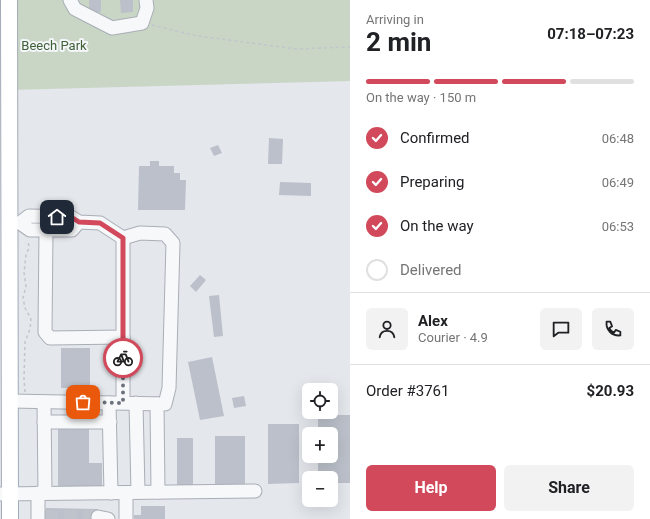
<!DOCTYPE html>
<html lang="en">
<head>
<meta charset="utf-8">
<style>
	body { margin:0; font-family:Roboto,sans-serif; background:#f2f2f2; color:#202124; height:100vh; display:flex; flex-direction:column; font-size:15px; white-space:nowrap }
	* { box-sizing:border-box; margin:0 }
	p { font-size:13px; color:#757577 }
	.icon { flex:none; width:22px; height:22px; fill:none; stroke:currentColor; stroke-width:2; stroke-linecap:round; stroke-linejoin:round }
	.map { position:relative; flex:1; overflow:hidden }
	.panel { display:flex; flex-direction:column; background:#fff; width:300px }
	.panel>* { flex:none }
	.tools { position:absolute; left:302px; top:383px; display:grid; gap:8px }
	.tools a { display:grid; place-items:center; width:36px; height:36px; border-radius:6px; background:#fff; box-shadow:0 4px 16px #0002; font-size:20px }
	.pin { position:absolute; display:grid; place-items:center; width:34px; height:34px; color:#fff; margin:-17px; border-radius:8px; box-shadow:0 2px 6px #0006 }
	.courier { position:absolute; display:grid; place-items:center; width:40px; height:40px; margin:-20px; border:3px solid #d1495b; border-radius:50%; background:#fff; color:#222; box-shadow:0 1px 5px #0007 }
	.overview em { font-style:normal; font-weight:700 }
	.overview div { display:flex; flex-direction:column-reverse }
	.overview { display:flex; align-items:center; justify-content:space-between; height:68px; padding:0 16px }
	h1 { font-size:26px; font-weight:700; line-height:30px }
	.bar { display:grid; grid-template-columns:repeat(4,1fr); gap:6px 4px; align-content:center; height:48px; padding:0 16px }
	.bar i { height:5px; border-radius:3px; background:#e0e0e0 }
	.bar .selected { background:#d1495b }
	.bar p { grid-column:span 4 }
	.line { display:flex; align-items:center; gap:10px; padding:0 16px; border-top:1px solid #e0e0e0 }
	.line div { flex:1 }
	.round { display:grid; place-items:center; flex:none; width:42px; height:42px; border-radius:6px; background:#f2f2f2 }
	ol { padding:0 16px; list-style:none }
	li { display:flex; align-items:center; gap:12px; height:44px }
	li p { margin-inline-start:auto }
	li .icon { padding:4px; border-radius:50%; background:#d1495b; color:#fff; stroke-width:4 }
	li:last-child { color:#757577 }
	li i { width:22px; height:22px; border:2px solid #e0e0e0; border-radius:50% }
	.primary-button { display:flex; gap:8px; margin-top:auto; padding:8px 16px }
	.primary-button a { flex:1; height:46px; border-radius:6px; background:#d1495b; color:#fff; font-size:16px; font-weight:700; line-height:46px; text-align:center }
	.primary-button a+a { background:#f2f2f2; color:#202124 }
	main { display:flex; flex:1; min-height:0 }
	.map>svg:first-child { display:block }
	.green { fill:#c9d6c5 }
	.building { fill:#bbc0ca }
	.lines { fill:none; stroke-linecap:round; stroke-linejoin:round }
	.minor-tunnel { stroke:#bfc3cb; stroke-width:13; stroke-dasharray:13 6; stroke-linecap:butt }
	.minor-casing { stroke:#a9aeb7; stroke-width:15 }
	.major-casing { stroke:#a3abb8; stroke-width:18 }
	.path { stroke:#c2c5cb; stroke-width:1.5; stroke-dasharray:3 3; stroke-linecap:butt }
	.minor { stroke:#f7f8fa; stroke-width:13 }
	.major { stroke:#fff; stroke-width:16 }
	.done { stroke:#6c737f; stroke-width:4; stroke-dasharray:0 7.2 }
	.route { stroke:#d1495b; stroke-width:5 }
	.labels { text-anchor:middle; stroke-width:4; stroke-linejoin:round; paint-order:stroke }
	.park-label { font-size:13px; fill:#3f6138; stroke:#f4f6f9 }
</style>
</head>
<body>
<main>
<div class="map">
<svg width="350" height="519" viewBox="0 0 350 519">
	<rect width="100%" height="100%" fill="#e4e7ec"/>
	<polygon class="green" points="9,0 350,0 350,81 9,90"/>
	<g class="building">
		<polygon points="89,0 101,0 101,12 89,13"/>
		<polygon points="120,0 133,0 133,12 121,13"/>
		<polygon points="269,138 283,139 282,164 268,164"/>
		<polygon points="218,145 222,153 214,156 210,148"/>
		<polygon points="150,161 159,161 159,166 174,166 174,173 180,173 180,180 186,180 185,210 138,210 139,166 150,166"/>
		<polygon points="280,182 311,183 311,196 279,195"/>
		<polygon points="200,275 206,280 196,292 190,286"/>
		<polygon points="219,295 223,336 214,337 209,296"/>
		<rect x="61" y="348" width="29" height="40"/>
		<polygon points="212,357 224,416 200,420 188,362"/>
		<polygon points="244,396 246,406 234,408 232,398"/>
		<polygon points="318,415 350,415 350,483 331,483 331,478 318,478 318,456 331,456 331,434 318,434"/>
		<polygon points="268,424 299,424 299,483 268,484"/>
		<polygon points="58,429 89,429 89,463 102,463 102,486 58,486"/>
		<rect x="215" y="436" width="30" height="49"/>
		<rect x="177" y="438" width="16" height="47"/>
		<polygon points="141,506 165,506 165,519 134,519 134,515 141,515"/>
		<polygon points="46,508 98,509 98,519 45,519"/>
	</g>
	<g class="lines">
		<polyline class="minor-tunnel" points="45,517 98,517"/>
		<g class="minor-casing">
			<g id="minor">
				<polyline points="70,0 75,9 112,28 142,23 147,8 146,0"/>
				<polyline points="79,222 72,230 30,230 20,223 29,216 71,217 79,222 100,223 123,238"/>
				<polyline points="46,230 45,332 50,338 123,337"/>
				<polyline points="11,401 165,404 169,388 173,243 165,234 140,233 123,238 123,403"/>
				<polyline points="44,402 45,493"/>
				<polyline points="109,403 111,493"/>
				<polyline points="136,403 138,492"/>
				<polyline points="157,404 158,492"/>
				<polyline points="44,422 110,422"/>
				<polyline points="38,493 38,519"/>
				<polyline points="126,493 126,519"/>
				<polyline points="0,494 255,491"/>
				<polyline points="98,517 108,519"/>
			</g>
		</g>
		<g class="major-casing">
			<polyline id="major" points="9,0 10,519"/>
		</g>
		<g class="path">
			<polyline points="152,25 198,36 296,49 350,47"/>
			<polyline points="25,392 24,379 25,342 30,329 31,319 25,308 23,298 26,286 24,273 26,255 29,248 28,240"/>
		</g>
		<use href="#minor" class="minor"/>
		<use href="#major" class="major"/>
	</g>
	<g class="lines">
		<polyline class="done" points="83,402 123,403 123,358"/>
		<polyline class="route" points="57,217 71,217 79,222 100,223 123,238 123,358"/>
	</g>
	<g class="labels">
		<g class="park-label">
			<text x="54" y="50">Beech Park</text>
		</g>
	</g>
</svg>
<div class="tools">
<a><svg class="icon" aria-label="locate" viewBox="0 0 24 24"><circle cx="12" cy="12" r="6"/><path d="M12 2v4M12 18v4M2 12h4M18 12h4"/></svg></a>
<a>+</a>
<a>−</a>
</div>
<div class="pin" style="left:83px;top:402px;background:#ea580c"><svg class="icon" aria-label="bag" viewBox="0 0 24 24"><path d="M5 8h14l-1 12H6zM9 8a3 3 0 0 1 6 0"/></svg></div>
<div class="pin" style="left:57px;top:217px;background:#1f2937"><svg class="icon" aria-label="home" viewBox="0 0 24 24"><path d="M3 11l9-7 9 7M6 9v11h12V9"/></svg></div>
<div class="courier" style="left:123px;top:358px"><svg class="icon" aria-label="bike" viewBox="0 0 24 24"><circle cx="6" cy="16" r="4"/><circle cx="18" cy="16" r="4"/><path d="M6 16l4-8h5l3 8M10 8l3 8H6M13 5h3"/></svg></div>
</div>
<section class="panel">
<div class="overview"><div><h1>2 min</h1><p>Arriving in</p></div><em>07:18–07:23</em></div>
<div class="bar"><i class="selected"></i><i class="selected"></i><i class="selected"></i><i></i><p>On the way · 150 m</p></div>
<ol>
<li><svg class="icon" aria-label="check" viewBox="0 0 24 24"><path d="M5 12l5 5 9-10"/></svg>Confirmed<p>06:48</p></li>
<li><svg class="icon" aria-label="check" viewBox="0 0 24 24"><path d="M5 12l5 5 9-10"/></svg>Preparing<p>06:49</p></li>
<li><svg class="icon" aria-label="check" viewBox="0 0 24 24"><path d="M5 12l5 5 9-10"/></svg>On the way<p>06:53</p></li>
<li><i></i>Delivered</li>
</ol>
<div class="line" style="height:72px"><a class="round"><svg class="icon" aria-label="person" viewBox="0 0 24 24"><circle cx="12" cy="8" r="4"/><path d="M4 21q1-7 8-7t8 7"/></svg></a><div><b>Alex</b><p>Courier · 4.9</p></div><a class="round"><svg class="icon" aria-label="chat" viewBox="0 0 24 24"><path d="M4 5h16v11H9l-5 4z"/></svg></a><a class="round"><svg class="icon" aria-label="phone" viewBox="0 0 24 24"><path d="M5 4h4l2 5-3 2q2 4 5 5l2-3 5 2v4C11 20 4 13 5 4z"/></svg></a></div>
<div class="line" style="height:52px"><div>Order #3761</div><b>$20.93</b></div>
<div class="primary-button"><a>Help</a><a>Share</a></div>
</section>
</main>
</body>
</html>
